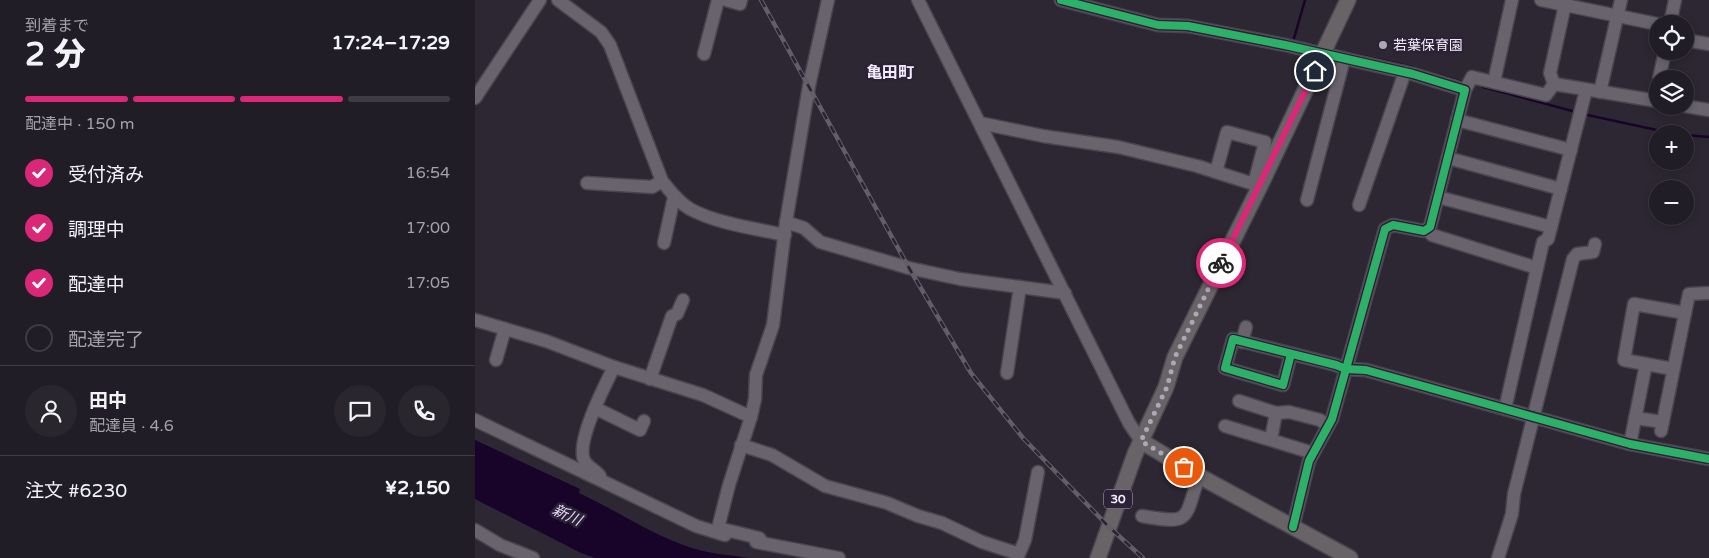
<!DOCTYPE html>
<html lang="ja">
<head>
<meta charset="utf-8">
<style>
	body { margin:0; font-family:"Varela Round","Noto Sans JP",sans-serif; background:#29262e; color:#f1f3f6; height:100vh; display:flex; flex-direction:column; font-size:19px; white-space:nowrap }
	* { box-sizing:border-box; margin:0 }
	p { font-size:16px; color:#a2a2a7 }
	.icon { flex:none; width:28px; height:28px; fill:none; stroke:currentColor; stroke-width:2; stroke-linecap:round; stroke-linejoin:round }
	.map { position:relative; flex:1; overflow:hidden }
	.details { display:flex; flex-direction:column; background:#211d26; width:475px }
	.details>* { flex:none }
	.fabs { position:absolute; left:1174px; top:15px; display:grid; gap:10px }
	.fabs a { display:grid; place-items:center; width:45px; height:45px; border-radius:50%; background:#211d26; box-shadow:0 2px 8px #0003,0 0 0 1px #3e3b43; font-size:25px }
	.pin { position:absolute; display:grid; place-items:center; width:42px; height:42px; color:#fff; margin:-21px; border:2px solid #fff; border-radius:50%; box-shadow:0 1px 5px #0007 }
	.courier { position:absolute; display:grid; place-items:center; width:50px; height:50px; margin:-25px; border:4px solid #db2777; border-radius:50%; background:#fff; color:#222; box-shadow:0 1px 6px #0007 }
	.head em { font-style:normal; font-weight:800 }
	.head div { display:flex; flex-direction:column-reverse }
	.head { display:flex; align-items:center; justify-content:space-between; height:85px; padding:0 25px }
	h1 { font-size:32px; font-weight:800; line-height:38px }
	.bar { display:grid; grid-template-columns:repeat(4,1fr); gap:8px 5px; align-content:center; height:60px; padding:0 25px }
	.bar i { height:6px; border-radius:4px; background:#3e3b43 }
	.bar .current { background:#db2777 }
	.bar p { grid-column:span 4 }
	.line { display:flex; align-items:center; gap:12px; padding:0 25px; border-top:1px solid #3e3b43 }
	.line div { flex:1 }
	.round { display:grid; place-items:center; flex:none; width:52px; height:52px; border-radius:26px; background:#29262e }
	ol { padding:0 25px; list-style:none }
	li { display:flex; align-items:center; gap:15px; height:55px }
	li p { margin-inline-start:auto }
	li .icon { padding:5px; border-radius:50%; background:#db2777; color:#fff; stroke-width:4 }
	li:last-child { color:#a2a2a7 }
	li i { width:28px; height:28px; border:2px solid #3e3b43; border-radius:50% }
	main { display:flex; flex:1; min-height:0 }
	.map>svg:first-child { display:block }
	.water { fill:#180429 }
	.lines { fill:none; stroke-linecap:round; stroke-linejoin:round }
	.stream { stroke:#180429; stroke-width:2.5 }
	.minor-casing { stroke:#49454f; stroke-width:15 }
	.major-casing { stroke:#49454f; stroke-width:18 }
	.minor { stroke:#68636d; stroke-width:12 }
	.major { stroke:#686366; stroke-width:15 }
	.rail-casing { stroke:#625e67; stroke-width:4.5 }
	.rail { stroke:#2c2237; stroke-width:2.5; stroke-dasharray:8; stroke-linecap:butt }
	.cycleway-casing { stroke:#2c2237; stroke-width:11 }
	.cycleway { stroke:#2db169; stroke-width:8 }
	.done { stroke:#ada8b5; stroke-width:5; stroke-dasharray:0 9 }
	.route { stroke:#db2777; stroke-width:6 }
	.poi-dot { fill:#ada8b5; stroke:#2c2237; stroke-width:2 }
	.labels { text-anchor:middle; stroke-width:5; stroke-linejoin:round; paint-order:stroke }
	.shield { fill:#2c2237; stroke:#b7b0c0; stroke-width:1 }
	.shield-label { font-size:12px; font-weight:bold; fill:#f3edfb }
	.poi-label { font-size:14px; fill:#f3edfb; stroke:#2c2237; text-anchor:start }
	.water-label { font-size:15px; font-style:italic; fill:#e4d4f9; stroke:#2c2237 }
	.quarter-label { font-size:16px; font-weight:bold; fill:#f3edfb; stroke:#2c2237 }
</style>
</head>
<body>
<main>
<section class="details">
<div class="head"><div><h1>2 分</h1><p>到着まで</p></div><em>17:24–17:29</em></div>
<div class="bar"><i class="current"></i><i class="current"></i><i class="current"></i><i></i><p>配達中 · 150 m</p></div>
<ol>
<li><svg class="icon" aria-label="check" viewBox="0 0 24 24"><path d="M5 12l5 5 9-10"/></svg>受付済み<p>16:54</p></li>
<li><svg class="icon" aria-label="check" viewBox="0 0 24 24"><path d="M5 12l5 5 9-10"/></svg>調理中<p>17:00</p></li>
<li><svg class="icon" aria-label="check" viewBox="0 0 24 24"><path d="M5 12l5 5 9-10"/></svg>配達中<p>17:05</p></li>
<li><i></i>配達完了</li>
</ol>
<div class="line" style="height:90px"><a class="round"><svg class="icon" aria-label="person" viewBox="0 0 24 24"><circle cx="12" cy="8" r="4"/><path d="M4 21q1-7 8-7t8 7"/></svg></a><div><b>田中</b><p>配達員 · 4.6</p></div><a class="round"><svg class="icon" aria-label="chat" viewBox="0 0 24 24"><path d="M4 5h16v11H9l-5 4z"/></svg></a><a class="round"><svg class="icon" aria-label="phone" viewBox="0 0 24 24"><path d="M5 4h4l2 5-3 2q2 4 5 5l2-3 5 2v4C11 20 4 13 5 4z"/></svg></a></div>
<div class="line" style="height:65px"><div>注文 #6230</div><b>¥2,150</b></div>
</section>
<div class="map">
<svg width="1234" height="558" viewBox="0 0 1234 558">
	<rect width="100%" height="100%" fill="#2c2732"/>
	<path class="water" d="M 0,440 L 105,489 L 104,493 C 141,510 178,536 217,548 C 236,554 255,555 274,558 L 120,558 L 106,553 L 0,499 Z"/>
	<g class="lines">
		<g class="stream">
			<polyline points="818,42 830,0"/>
			<polyline points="833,44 845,46"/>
			<polyline points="874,53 933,66 987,82"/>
			<polyline points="1008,87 1101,112"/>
			<polyline points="1108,114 1200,134"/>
			<polyline points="1210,135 1234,137"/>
		</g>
		<g class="minor-casing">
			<g id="minor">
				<path d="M 83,0 L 126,32 L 135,45 L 187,181 C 195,191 203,202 215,209 C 243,224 279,228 310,235"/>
				<polyline points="251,0 265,4 266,0"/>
				<polyline points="443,0 654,423 666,441"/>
				<polyline points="586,0 683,25 713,26 810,45 938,74 990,90 955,227 949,231 918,225 910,229 857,419 834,461 818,527"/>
				<polyline points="1066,0 1182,24"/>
				<polyline points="1195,24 1200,0"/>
				<polyline points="1210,40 1234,44"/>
				<polyline points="229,54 243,0"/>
				<polyline points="1184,79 1190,51"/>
				<polyline points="1019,82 1037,0"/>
				<polyline points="1079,84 1075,73 1091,0"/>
				<polyline points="990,90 997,77 1071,95 1079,84 1182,101"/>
				<polyline points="1125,92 1146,0"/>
				<polyline points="0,98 65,0"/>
				<polyline points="1210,106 1234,110"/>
				<polyline points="982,120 1096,150"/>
				<polyline points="505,123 568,136 643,147 722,166 785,186"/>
				<polyline points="973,158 1086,189"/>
				<polyline points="741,172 752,132 790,142 779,184"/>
				<polyline points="112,183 177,187 187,181"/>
				<polyline points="963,197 1076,227"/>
				<polyline points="832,200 869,59"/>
				<polyline points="884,205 930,72"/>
				<polyline points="311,222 329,228 345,242 434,268 485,279 590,293"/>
				<polyline points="952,229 957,235 1062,268"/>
				<polyline points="189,243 199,197"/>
				<polyline points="0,320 71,341 139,367 228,395 276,417"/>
				<polyline points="767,342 771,327"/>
				<polyline points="816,354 808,385 750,368 758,339 861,365 871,369 891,370 1155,444 1234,459"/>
				<polyline points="21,360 30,329"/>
				<polyline points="1198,369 1149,360 1159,304 1210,313"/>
				<polyline points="532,373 545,287"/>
				<polyline points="175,379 197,316 202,314 208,300"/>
				<polyline points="764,401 801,413 814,412 845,420 853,426"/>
				<polyline points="120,408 165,430 169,421"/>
				<polyline points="1030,409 1068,242 1073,239 1111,90"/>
				<polyline points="1160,418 1188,422"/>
				<polyline points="0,420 221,526 250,535"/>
				<polyline points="750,426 838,453"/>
				<polyline points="1186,431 1214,294 1234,293"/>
				<polyline points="797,434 801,413"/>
				<polyline points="1155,444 1171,364"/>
				<polyline points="266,445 297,455 350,486 412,503 443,516 467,523 507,542 544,554 550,540 563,472"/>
				<path d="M 125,476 C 121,470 112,467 109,460 C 101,441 130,385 139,367"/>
				<path d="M 667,516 C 717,525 709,520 724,476"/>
				<polyline points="0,530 25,545 58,558"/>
				<polyline points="281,542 364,558"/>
				<polyline points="288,543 284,538 243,528 254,485 276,417 280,399 281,375 298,325 311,222 334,86 353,0"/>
				<polyline points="1023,558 1037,514 1039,494 1098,259 1102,254 1118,252 1120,244"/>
			</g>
		</g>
		<g class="major-casing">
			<g id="major">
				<polyline points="666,441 724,476 875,558"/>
				<polyline points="623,558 660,454 691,387 700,357 785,186 873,0"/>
			</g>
		</g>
		<use href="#minor" class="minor"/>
		<use href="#major" class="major"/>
		<g class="rail-casing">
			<polyline id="rail" points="286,0 434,268 496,373 548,438 633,526 668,558"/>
		</g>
		<use href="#rail" class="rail"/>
		<g class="cycleway-casing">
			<g id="cycleway">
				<polyline points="586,0 683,25 713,26 810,45 938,74 990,90 955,227 949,231 918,225 910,229 857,419 834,461 818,527"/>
				<polyline points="816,354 808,385 750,368 758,339 861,365 871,369 891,370 1155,444 1234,459"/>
			</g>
		</g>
		<use href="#cycleway" class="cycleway"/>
	</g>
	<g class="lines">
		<polyline class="done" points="709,467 666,441 692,387 700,357 746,263"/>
		<polyline class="route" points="746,263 840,71"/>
	</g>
	<circle class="poi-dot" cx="908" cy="45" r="5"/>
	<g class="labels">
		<rect class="shield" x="629" y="489.5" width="28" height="19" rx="4"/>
		<g class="shield-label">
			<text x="643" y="503">30</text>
		</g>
		<g class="poi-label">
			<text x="918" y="50">若葉保育園</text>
		</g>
		<g class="water-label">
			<text transform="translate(92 515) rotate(25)" y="5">新川</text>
		</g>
		<g class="quarter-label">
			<text x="415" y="78">亀田町</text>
		</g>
	</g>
</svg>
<div class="fabs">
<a><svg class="icon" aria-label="locate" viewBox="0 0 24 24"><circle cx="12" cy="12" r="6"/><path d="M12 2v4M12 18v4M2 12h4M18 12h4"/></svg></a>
<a><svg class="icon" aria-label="layers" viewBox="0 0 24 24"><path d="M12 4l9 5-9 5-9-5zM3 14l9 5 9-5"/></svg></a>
<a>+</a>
<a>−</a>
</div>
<div class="pin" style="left:709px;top:467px;background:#ea580c"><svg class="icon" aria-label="bag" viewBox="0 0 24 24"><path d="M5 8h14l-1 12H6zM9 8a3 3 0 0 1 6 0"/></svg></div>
<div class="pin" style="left:840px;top:71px;background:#1f2937"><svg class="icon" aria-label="home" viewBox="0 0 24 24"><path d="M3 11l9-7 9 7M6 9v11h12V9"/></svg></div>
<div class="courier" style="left:746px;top:263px"><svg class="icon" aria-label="bike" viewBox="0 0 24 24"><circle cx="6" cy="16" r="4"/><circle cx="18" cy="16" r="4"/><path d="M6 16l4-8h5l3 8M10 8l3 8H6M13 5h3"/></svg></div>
</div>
</main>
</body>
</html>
